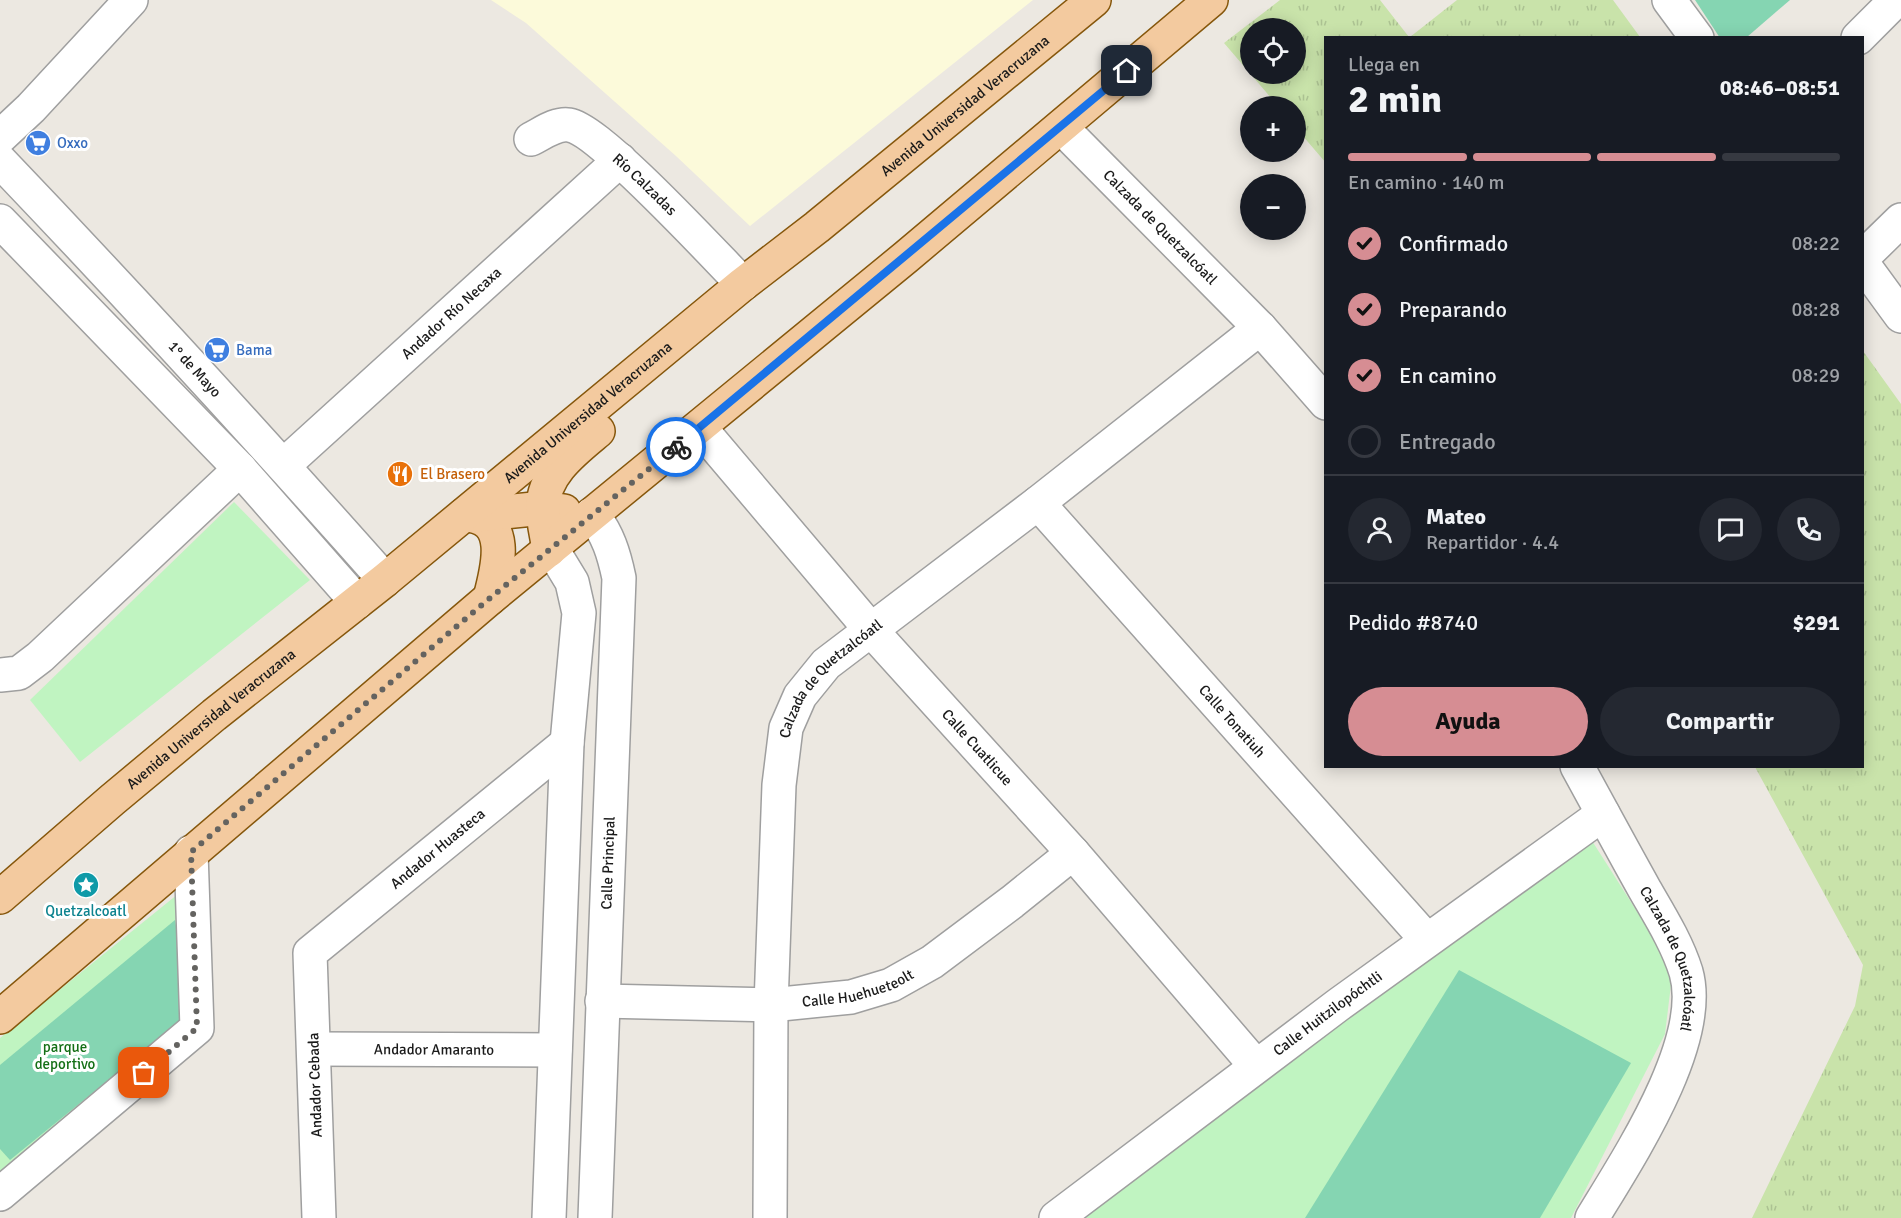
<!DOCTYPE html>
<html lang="es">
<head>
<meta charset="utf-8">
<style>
	body { margin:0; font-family:Signika,sans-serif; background:#242831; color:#f1f3f6; height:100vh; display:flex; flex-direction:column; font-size:22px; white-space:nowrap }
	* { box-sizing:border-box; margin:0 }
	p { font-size:20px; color:#9ea1a6 }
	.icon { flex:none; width:33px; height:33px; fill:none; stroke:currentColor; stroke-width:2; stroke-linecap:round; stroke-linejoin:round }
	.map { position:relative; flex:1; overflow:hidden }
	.side { position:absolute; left:1324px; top:36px; width:540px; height:732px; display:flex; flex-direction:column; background:#171b24; border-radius:0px; box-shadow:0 3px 15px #0003 }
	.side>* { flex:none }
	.tools { position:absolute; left:1240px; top:18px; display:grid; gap:12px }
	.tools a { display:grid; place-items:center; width:66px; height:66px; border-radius:50%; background:#171b24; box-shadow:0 3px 15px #0003; font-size:30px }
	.pin { position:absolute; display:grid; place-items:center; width:51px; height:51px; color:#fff; margin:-26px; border-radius:12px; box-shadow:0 3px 9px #0006 }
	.courier { position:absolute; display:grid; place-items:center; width:60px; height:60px; margin:-30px; border:4px solid #1a73e8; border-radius:50%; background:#fff; color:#222; box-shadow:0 2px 8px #0007 }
	.overview em { font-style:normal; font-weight:800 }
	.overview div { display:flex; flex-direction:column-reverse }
	.overview { display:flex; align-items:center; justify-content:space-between; height:102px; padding:0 24px }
	h1 { font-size:39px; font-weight:800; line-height:45px }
	.bar { display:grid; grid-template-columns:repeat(4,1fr); gap:9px 6px; align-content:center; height:72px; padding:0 24px }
	.bar i { height:8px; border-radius:4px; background:#363941 }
	.bar .on { background:#d68d93 }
	.bar p { grid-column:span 4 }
	.line { display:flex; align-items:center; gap:15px; padding:0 24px; border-top:2px solid #363941 }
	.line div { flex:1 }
	.round { display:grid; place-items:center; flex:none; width:63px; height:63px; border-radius:32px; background:#242831 }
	ol { padding:0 24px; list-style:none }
	li { display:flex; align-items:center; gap:18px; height:66px }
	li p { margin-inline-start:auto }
	li .icon { padding:6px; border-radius:50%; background:#d68d93; color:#111; stroke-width:4 }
	li:last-child { color:#9ea1a6 }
	li i { width:33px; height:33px; border:3px solid #363941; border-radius:50% }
	.action { display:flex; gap:12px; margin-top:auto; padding:12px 24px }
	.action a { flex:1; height:69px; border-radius:36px; background:#d68d93; color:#111; font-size:24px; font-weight:800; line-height:69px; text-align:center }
	.action a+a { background:#242831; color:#f1f3f6 }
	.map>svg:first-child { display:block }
	.education { fill:#fcfada }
	.grass { fill:url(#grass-tufts); fill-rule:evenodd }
	.park { fill:#c0f4c1 }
	.pitch { fill:#85d5b2 }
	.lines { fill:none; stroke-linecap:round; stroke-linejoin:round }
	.minor-casing { stroke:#9f9f9f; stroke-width:36 }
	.major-casing { stroke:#86570c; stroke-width:36 }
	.minor { stroke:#fff; stroke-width:33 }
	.major { stroke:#f3ca9f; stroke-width:33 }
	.done { stroke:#646360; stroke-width:6; stroke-dasharray:0 10.8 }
	.route { stroke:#1a73e8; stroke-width:8 }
	.labels { text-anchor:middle; stroke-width:6; stroke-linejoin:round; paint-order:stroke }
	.street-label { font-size:15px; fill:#1b1b1b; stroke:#fff }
	.shop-label { font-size:15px; fill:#366cbe; stroke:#fff; text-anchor:start }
	.food-label { font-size:15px; fill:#c56008; stroke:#fff; text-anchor:start }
	.culture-label { font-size:15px; fill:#0d838f; stroke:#fff }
	.park-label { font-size:15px; fill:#146f16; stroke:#fff }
</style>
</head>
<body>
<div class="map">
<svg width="1901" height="1218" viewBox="0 0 1901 1218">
	<defs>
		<pattern id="grass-tufts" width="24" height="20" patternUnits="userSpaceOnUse" patternTransform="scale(1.5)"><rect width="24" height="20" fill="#c9e3aa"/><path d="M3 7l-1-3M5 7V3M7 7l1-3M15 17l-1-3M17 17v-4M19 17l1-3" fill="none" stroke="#acc292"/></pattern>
	</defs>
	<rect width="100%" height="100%" fill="#ece8e1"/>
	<polygon class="education" points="491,0 1033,0 750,226 676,156 526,23"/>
	<g class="grass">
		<path d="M 1280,0 L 1380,0 L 1409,37 L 1326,38 L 1326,163 L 1296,128 L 1296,106 L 1278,106 L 1224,43 ZM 1296,28 L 1296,74 L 1251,74 L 1251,28 Z"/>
		<polygon points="1457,0 1613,0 1640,37 1410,37"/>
		<polygon points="1863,351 1901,404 1901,1218 1752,1218 1855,1006 1863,965 1755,767 1863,766"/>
	</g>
	<g class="park">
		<polygon points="234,502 310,580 80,762 30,700"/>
		<polygon points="1587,833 1673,968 1665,1034 1571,1218 1077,1218"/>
		<polygon points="178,894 190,1025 0,1180 0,1038"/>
	</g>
	<g class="pitch">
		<polygon points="1695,0 1790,0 1747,37 1720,38"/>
		<polygon points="175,920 184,974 181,1021 10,1160 0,1149 0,1065"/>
		<polygon points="1459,970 1631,1063 1540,1218 1305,1218"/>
	</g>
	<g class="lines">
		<g class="minor-casing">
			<g id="minor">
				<polyline points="1669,0 1697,38"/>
				<polyline points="1858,38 1896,0"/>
				<path id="s1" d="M 1061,127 L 1260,328 L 1326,403"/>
				<polyline points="0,137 31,108 131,0"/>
				<path id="s2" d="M 531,139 C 543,133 556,123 569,125 C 600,130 715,256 743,284"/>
				<path id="s3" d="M 0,161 C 131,298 259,438 385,580"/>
				<polyline points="0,221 240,469 357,602"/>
				<polyline points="1863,257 1901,220"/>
				<polyline points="1863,264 1901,316"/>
				<path id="s4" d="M 700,428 L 871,630 L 1073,853 L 1256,1066"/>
				<path id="s5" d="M 284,465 L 620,160"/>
				<path id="s6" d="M 1038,503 L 1427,940"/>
				<path d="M 592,514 C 608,534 614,554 619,578 L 595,1218"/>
				<polyline points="0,675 19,673 40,657 240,469"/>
				<path id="s7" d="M 1577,766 C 1600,808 1622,849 1645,890 C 1660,916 1677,943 1686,972 C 1706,1042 1627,1160 1592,1218"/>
				<path id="s8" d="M 602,1001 L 771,1005 L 851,997 L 891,985 L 932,962 L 1012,902 L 1073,853"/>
				<path id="s9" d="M 314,1049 L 555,1050"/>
				<polyline points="0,1194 197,1028 191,852"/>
				<path id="s10" d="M 319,1218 L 310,953 L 567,743"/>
				<polyline points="549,1218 567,743 579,613 572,582 558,559 549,550"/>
				<path id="s11" d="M 770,1218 L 771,1005 L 779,785 L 786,728 L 800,696 L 826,664 L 1038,503 L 1260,328"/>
				<path id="s12" d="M 1056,1218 L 1338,1005 L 1603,814"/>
			</g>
		</g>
		<g class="major-casing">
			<g id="major">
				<path d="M 464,515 C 512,516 498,568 490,598"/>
				<polyline points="476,515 543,508 564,511"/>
				<path d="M 549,550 C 547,536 543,522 543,508 C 543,474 574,451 598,431"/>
				<path id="s13" d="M 0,897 L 112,800 L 214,715 L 385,580 L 743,284 L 817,227 L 1094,0"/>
				<polyline points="0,1017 490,598 906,257 1211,0"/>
			</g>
		</g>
		<use href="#minor" class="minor"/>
		<use href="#major" class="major"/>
	</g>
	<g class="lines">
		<polyline class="done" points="144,1073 197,1028 191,852 490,598 676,447"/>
		<polyline class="route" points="676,447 1127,71"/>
	</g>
	<defs>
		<g id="supermarket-disc" transform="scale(1.35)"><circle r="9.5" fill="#3f7fe0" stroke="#fff"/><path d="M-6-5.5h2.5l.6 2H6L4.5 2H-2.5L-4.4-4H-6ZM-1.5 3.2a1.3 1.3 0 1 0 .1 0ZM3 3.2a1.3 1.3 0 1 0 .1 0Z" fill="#fff"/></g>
		<g id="restaurant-disc" transform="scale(1.35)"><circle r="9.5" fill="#e8710a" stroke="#fff"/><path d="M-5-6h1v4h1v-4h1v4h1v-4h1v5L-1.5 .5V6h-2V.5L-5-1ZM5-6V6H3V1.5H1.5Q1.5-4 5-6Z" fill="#fff"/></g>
		<g id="sight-disc" transform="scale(1.35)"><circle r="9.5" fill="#0f9aa8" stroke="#fff"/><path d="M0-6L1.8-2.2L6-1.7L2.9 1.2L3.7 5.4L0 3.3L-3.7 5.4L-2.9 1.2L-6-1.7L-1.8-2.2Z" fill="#fff"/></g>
	</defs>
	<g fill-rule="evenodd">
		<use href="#supermarket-disc" x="38" y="143"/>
		<use href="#supermarket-disc" x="217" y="350"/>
		<use href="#restaurant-disc" x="400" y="474"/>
		<use href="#sight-disc" x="86" y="885"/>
	</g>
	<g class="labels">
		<g class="street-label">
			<text dy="5" stroke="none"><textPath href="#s13" startOffset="1248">Avenida Universidad Veracruzana</textPath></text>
			<text dy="5" stroke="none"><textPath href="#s2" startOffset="138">Río Calzadas</textPath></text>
			<text dy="5" stroke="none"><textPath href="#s1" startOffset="141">Calzada de Quetzalcóatl</textPath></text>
			<text dy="5" stroke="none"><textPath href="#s5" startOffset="226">Andador Río Necaxa</textPath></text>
			<text dy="5" stroke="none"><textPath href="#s3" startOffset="285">1° de Mayo</textPath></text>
			<text dy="5" stroke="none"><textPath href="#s13" startOffset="762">Avenida Universidad Veracruzana</textPath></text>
			<text dy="5" stroke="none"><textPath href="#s11" startOffset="558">Calzada de Quetzalcóatl</textPath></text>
			<text dy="5" stroke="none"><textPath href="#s13" startOffset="276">Avenida Universidad Veracruzana</textPath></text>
			<text dy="5" stroke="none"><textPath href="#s6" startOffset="292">Calle Tonatiuh</textPath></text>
			<text dy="5" stroke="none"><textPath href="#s4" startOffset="423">Calle Cuatlicue</textPath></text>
			<text dy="5" stroke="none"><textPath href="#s10" startOffset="430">Andador Huasteca</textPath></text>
			<text transform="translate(608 863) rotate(-88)" y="5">Calle Principal</text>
			<text dy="5" stroke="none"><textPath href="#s7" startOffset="216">Calzada de Quetzalcóatl</textPath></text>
			<text dy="5" stroke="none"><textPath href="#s8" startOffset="258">Calle Huehueteolt</textPath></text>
			<text dy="5" stroke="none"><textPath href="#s12" startOffset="340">Calle Huitzilopóchtli</textPath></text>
			<text dy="5" stroke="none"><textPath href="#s9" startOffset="120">Andador Amaranto</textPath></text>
			<text transform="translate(315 1085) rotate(-92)" y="5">Andador Cebada</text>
		</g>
		<g class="shop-label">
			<text x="57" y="148">Oxxo</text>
			<text x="236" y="355">Bama</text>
		</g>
		<g class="food-label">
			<text x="420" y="479">El Brasero</text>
		</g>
		<g class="culture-label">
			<text x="86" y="916">Quetzalcoatl</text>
		</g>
		<g class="park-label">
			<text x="65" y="1052">parque<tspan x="65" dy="17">deportivo</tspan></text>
		</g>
	</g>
</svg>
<div class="tools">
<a><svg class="icon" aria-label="locate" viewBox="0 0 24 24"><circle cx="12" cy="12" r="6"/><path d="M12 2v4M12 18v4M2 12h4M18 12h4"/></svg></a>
<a>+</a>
<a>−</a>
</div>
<div class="pin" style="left:144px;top:1073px;background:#ea580c"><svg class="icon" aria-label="bag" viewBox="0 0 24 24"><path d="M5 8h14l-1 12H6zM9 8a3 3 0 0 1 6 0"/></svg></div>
<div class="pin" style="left:1127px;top:71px;background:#1f2937"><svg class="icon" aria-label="home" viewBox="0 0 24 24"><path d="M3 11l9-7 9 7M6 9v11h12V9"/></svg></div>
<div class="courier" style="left:676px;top:447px"><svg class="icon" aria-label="bike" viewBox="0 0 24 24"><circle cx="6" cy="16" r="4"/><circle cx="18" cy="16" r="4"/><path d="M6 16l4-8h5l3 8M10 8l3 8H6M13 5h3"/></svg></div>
<section class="side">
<div class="overview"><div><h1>2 min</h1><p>Llega en</p></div><em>08:46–08:51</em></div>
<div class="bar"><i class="on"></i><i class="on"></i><i class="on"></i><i></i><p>En camino · 140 m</p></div>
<ol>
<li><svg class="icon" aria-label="check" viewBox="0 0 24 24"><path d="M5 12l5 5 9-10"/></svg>Confirmado<p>08:22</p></li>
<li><svg class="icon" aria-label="check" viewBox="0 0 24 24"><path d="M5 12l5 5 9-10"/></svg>Preparando<p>08:28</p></li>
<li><svg class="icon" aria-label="check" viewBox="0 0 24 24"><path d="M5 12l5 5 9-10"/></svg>En camino<p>08:29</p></li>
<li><i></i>Entregado</li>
</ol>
<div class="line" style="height:108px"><a class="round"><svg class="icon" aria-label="person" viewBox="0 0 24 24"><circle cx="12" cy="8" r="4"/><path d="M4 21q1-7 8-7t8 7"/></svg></a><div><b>Mateo</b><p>Repartidor · 4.4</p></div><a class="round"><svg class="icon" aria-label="chat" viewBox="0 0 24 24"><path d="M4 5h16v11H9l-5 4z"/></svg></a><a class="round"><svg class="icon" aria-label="phone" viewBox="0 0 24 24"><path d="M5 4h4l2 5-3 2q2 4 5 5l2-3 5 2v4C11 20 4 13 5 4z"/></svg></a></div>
<div class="line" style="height:78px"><div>Pedido #8740</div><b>$291</b></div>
<div class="action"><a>Ayuda</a><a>Compartir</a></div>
</section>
</div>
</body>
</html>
